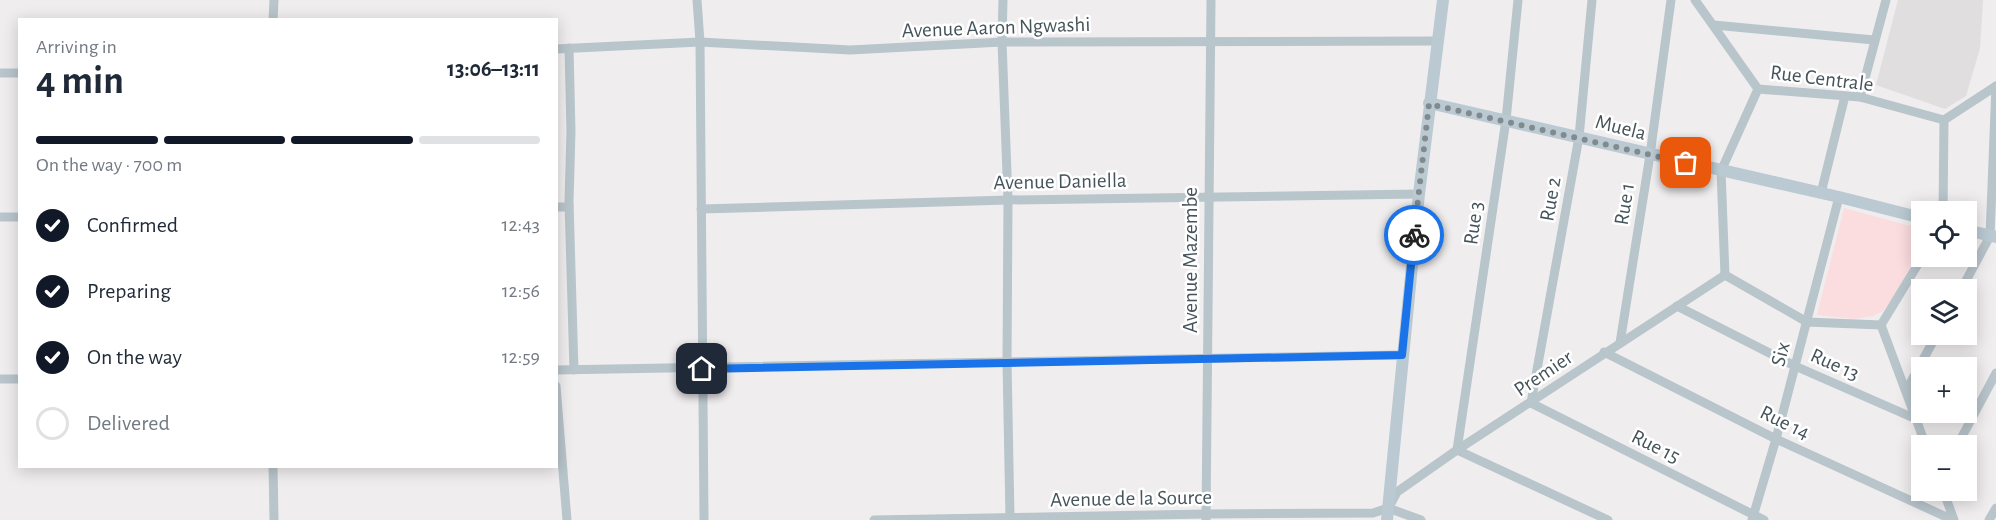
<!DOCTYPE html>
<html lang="en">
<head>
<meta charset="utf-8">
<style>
	body { margin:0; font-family:"Alegreya Sans",sans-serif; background:#f6f6f7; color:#1f2937; height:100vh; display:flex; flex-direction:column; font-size:22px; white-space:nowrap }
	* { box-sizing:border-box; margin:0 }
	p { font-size:20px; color:#747a83 }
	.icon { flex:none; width:33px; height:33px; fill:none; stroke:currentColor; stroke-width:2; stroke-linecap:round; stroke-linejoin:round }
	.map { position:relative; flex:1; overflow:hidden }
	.sheet { position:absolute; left:18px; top:18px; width:540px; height:450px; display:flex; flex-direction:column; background:#fff; border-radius:0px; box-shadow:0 3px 15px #0003 }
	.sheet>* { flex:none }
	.controls { position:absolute; left:1911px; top:201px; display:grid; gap:12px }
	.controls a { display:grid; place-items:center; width:66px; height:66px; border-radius:0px; background:#fff; box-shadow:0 3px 15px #0003; font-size:30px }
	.pin { position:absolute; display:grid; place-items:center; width:51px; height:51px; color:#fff; margin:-26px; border-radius:12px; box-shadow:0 3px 9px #0006 }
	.courier { position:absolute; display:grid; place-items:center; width:60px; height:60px; margin:-30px; border:4px solid #1a73e8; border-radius:50%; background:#fff; color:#222; box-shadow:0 2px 8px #0007 }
	.overview em { font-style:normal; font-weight:700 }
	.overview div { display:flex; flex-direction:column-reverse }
	.overview { display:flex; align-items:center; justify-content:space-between; height:102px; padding:0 18px }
	h1 { font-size:39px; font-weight:700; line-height:45px }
	.bar { display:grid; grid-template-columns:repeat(4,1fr); gap:9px 6px; align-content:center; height:72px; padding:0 18px }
	.bar i { height:8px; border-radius:4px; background:#e0e1e3 }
	.bar .active { background:#111827 }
	.bar p { grid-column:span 4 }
	ol { padding:0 18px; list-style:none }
	li { display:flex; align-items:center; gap:18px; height:66px }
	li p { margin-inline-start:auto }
	li .icon { padding:6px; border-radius:50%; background:#111827; color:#fff; stroke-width:4 }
	li:last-child { color:#747a83 }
	li i { width:33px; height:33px; border:3px solid #e0e1e3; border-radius:50% }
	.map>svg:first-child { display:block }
	.education { fill:#e1dee0 }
	.medical { fill:#fbdcdf }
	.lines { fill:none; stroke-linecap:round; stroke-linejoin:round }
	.street { stroke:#b8c5cb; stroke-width:9 }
	.secondary { stroke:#bac9d2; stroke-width:12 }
	.done { stroke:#818a8e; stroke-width:6; stroke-dasharray:0 10.8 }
	.route { stroke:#1a73e8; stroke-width:8 }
	.labels { text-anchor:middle; stroke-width:5; stroke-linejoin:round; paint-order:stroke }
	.street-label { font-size:21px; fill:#45545b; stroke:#fff }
</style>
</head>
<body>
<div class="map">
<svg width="1996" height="520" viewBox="0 0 1996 520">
	<rect width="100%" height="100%" fill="#f0edee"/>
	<polygon class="education" points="1898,0 1983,0 1980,48 1966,96 1945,109 1876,85"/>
	<polygon class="medical" points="1844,208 1921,229 1921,248 1894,296 1883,311 1873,316 1854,319 1817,315"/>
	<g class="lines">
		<g class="street">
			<polyline points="697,0 700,42 704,520"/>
			<polyline points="1003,0 1002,42 1008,200 1007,362 1010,518"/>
			<polyline points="1518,0 1506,120 1457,450 1608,520"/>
			<polyline points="1592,0 1579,137 1531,403 1764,520"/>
			<polyline points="1695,0 1758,89"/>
			<polyline points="273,20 274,0"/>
			<polyline points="1714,25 1874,40"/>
			<polyline points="569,48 571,131 569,202 574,370"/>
			<polyline points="556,49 700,42 850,50 1002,42 1437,41"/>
			<polyline points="0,73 20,73"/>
			<polyline points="1860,97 1886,0"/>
			<polyline points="1944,120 1996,86"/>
			<polyline points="1821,193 1845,96"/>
			<polyline points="556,207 569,207"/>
			<polyline points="701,209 1008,200 1419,194"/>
			<polyline points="0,217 20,217"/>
			<polyline points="1923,256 1881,325 1807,322 1725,275 1721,171 1758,89 1860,97 1944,120 1943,212"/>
			<polyline points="1961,290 1990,236 1996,86"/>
			<polyline points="1677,306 1795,366 1916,419"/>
			<polyline points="1881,325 1926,446"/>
			<polyline points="1620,343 1650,155 1671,0"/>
			<polyline points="1604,352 1776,439 1953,520"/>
			<polyline points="556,370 1402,355"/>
			<polyline points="0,379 20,379"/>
			<polyline points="556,386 567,520"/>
			<polyline points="1906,391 1937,334"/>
			<polyline points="1957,446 1996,373"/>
			<polyline points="273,466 274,520"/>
			<polyline points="1943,490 1954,520"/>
			<polyline points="1390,505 1397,492 1457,450 1725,275"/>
			<polyline points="1388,508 1421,520"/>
			<polyline points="874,520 1206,514 1373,513 1388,508"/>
			<polyline points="1206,520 1211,0"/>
			<polyline points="1752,520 1776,439 1839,197"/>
			<polyline points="1989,520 1996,508"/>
		</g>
		<g class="secondary">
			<polyline points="1429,103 1839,197 1922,218"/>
			<polyline points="1966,230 1996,237"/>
			<polyline points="1387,520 1419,194 1443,0"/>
		</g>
	</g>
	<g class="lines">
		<polyline class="done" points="1414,235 1429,104 1686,163"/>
		<polyline class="route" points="702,369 1402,355 1414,235"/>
	</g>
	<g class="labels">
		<g class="street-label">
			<text transform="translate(996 27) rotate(-2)" y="7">Avenue Aaron Ngwashi</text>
			<text transform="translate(1822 78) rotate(7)" y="7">Rue Centrale</text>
			<text transform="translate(1621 127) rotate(14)" y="7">Muela</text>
			<text transform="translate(1060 181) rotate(-1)" y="7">Avenue Daniella</text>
			<text transform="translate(1550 199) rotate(-80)" y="7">Rue 2</text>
			<text transform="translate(1624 204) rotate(-81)" y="7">Rue 1</text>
			<text transform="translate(1473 223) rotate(-82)" y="7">Rue 3</text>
			<text transform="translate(1190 260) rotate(-90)" y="7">Avenue Mazembe</text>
			<text transform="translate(1780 354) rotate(-75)" y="7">Six</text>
			<text transform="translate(1835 364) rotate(24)" y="7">Rue 13</text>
			<text transform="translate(1543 373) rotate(-34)" y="7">Premier</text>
			<text transform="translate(1785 422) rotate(26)" y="7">Rue 14</text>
			<text transform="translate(1656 446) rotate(27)" y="7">Rue 15</text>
			<text transform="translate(1131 498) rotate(-1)" y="7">Avenue de la Source</text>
		</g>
	</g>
</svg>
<div class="controls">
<a><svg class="icon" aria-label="locate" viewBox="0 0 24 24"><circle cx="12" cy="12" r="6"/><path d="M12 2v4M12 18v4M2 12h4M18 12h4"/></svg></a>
<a><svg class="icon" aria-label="layers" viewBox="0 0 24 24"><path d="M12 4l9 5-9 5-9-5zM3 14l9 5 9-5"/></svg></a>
<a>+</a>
<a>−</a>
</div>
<div class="pin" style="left:1686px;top:163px;background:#ea580c"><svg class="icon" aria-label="bag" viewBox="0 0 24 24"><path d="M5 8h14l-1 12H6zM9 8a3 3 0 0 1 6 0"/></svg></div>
<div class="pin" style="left:702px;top:369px;background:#1f2937"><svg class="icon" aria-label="home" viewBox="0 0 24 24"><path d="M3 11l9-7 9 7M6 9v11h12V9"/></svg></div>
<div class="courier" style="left:1414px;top:235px"><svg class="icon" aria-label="bike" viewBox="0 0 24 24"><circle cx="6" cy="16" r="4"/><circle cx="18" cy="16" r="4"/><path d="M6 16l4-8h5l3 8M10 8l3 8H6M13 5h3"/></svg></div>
<section class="sheet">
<div class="overview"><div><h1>4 min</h1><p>Arriving in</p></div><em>13:06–13:11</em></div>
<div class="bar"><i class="active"></i><i class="active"></i><i class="active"></i><i></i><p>On the way · 700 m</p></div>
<ol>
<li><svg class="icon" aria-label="check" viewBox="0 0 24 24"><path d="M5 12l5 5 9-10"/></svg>Confirmed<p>12:43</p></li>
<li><svg class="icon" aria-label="check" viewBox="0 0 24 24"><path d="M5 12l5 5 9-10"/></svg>Preparing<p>12:56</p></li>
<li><svg class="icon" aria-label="check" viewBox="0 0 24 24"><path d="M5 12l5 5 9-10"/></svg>On the way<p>12:59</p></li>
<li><i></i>Delivered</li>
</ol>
</section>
</div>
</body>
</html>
